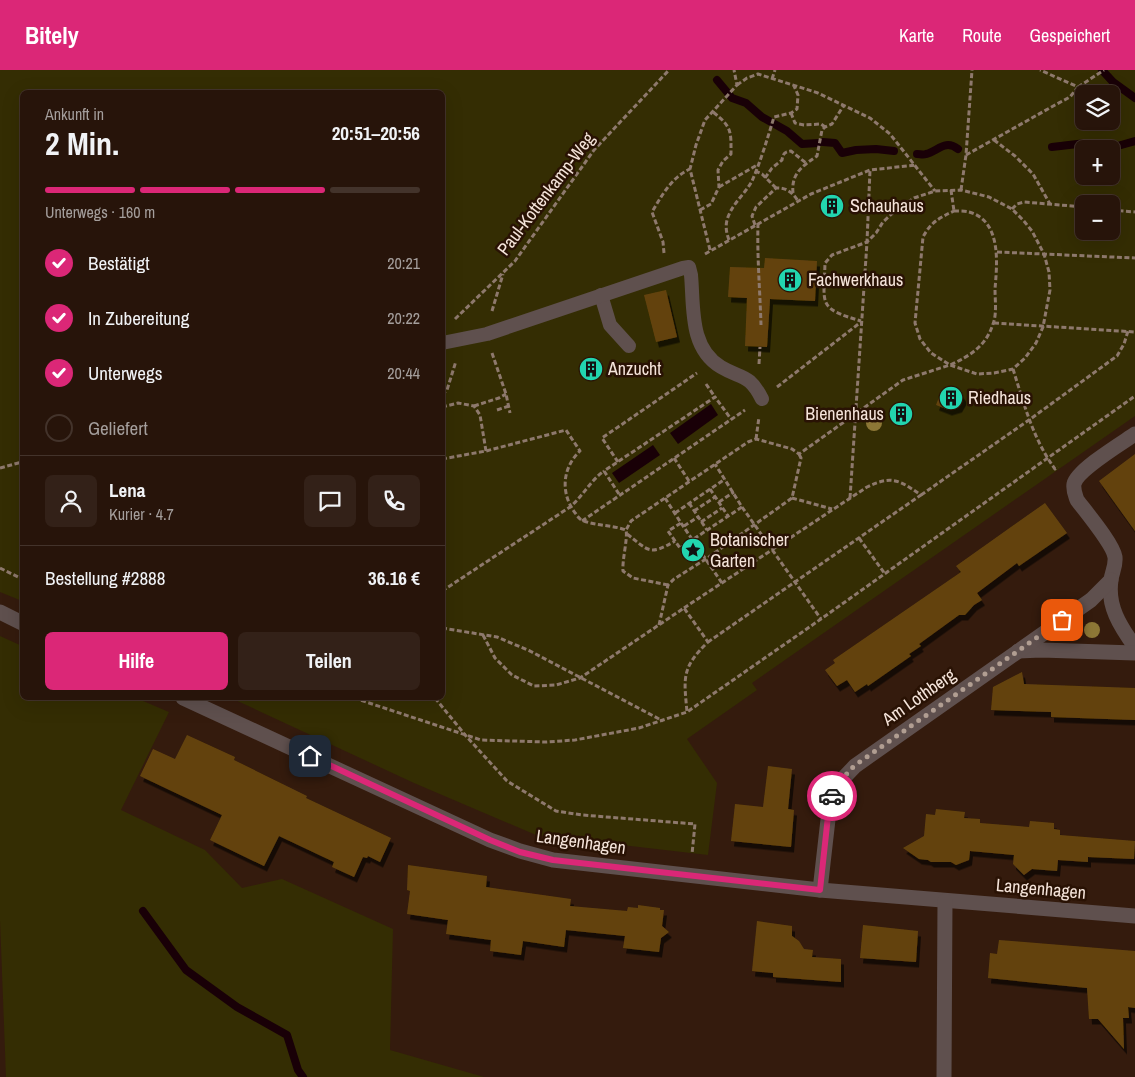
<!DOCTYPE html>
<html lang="de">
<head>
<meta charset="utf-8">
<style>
	body { margin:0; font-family:"Archivo Narrow",sans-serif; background:#332118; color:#f1f3f6; height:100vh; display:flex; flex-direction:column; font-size:19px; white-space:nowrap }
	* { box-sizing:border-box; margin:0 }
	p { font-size:16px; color:#a49e9c }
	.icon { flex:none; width:28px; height:28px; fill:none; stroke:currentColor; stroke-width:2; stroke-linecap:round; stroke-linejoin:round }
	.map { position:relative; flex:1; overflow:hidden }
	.panel { position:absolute; left:20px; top:20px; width:425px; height:610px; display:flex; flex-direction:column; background:#27140a; border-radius:8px; box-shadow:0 5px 20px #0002,0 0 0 1px #43332b }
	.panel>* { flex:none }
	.controls { position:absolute; left:1075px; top:15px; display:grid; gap:10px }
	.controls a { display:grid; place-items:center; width:45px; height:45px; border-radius:8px; background:#27140a; box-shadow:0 5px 20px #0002,0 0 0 1px #43332b; font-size:25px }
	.pin { position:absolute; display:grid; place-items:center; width:42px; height:42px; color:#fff; margin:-21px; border-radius:10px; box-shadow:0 2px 8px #0006 }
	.courier { position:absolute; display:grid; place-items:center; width:50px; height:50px; margin:-25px; border:4px solid #db2777; border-radius:50%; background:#fff; color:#222; box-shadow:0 1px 6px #0007 }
	.head em { font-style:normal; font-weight:800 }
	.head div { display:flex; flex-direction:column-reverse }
	.head { display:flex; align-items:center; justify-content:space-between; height:85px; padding:0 25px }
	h1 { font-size:32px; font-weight:800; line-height:38px }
	.bar { display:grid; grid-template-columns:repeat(4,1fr); gap:8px 5px; align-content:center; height:60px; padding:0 25px }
	.bar i { height:6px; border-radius:4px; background:#43332b }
	.bar .current { background:#db2777 }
	.bar p { grid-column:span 4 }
	.line { display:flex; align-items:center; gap:12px; padding:0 25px; border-top:1px solid #43332b }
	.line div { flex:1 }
	.round { display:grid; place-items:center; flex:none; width:52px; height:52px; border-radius:8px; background:#332118 }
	ol { padding:0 25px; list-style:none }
	li { display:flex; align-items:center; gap:15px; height:55px }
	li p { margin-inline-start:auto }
	li .icon { padding:5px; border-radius:50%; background:#db2777; color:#fff; stroke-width:4 }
	li:last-child { color:#a49e9c }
	li i { width:28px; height:28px; border:2px solid #43332b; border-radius:50% }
	.action { display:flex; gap:10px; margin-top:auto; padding:10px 25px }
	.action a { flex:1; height:58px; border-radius:8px; background:#db2777; color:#fff; font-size:20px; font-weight:800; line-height:58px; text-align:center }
	.action a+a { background:#332118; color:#f1f3f6 }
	header { display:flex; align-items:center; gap:30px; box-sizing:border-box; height:70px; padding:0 25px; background:#db2777; color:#fff }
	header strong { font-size:24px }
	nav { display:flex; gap:28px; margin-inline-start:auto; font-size:18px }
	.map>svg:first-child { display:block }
	.green { fill:#342d03; fill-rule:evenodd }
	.water { fill:#190007 }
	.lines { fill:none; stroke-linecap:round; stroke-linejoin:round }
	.stream { stroke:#190007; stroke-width:8 }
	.building { fill:#63430d; filter:url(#shadow) }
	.path { stroke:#8e796d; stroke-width:3; stroke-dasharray:5 2.5; stroke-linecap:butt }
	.lane { stroke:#5f504e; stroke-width:14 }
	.street { stroke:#5f504e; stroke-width:15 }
	.tree { fill:#8d7736 }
	.done { stroke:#b19e92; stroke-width:5; stroke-dasharray:0 9 }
	.route { stroke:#db2777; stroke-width:6 }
	.labels { text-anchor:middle; stroke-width:5; stroke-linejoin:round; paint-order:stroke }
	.street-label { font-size:18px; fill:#f5e4da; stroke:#291204 }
	.poi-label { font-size:18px; fill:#f5e4da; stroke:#291204; text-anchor:start }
</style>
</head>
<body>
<header>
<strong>Bitely</strong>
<nav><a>Karte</a><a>Route</a><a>Gespeichert</a></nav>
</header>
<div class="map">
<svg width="1135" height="1007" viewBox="0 0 1135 1007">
	<defs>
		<filter id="shadow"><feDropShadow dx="3" dy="5.5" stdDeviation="0" flood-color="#0009"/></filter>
	</defs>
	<rect width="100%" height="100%" fill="#341b0d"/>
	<g class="green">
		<path d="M 0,0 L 1135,0 L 1135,346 L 752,613 L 757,620 L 687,669 L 717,713 L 708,785 L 536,765 L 414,713 L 231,628 L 442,628 L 442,22 L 22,22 L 22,531 L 0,522 ZM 1084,24 L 1111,24 L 1111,51 L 1084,51 ZM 1084,79 L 1111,79 L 1111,106 L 1084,106 ZM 1084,134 L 1111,134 L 1111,161 L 1084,161 Z"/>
		<polygon points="0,566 22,576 22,628 136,628 169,642 121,740 205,780 242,818 282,809 393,859 390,980 484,1007 6,1007 0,850"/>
	</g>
	<g class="water">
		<polygon points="711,334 718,345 678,374 670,363"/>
		<polygon points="653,375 660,385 619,413 612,403"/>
	</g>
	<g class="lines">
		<g class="stream">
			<polyline points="1102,0 1113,12 1135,28"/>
			<polyline points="717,10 732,28 746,33 762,47 787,61 802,74 818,73"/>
			<polyline points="823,72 835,73 842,83 856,80 876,79 894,81"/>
			<polyline points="1052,77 1086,73 1114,77 1135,71"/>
			<path d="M 917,84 C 920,84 923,85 926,84 C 938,81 945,69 958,79"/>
			<polyline points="143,841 186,900 237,937 287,965 298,1000 303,1007"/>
		</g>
	</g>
	<g class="building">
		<polygon points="765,188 817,191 815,231 770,229 767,277 745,276 747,228 728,227 730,197 764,198"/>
		<polygon points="666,220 677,267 656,272 644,225"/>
		<polygon points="951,317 958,319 963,326 963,330 959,337 949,340 936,335 941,322"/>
		<polygon points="1135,384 1135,461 1099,411"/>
		<polygon points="1045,433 1067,463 1019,496 1017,493 977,523 982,530 974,535 965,545 959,545 919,574 921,576 909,584 911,586 868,616 867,614 855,622 847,610 837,616 825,600 835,593 833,590 961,502 956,496"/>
		<polygon points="1022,602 1024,614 1135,618 1135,650 1051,647 1051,642 991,640 993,617"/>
		<polygon points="187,665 235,687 234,690 307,726 306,728 391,768 380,792 368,786 367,788 363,787 354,807 332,797 334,792 279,766 264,796 210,770 222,745 140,706 153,679 175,689"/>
		<polygon points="768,696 792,699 788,739 794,740 791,777 731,771 735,734 763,737"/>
		<polygon points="936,739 965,742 964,748 980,749 980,753 1029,757 1030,751 1054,753 1054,759 1060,760 1060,765 1135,771 1134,789 1088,787 1088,792 1058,790 1057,801 1032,799 1024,805 1013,794 1014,785 970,781 969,790 956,795 951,792 931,792 928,790 919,789 903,778 924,766 926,744 935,745"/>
		<polygon points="408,795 487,806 486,817 571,829 570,836 627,841 628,837 638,838 638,835 660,838 660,840 664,840 662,856 669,862 661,868 659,882 623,878 625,866 566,860 564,877 523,871 521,885 490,881 491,870 446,864 448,850 407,844 410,821 407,820"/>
		<polygon points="757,851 792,856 792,866 799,871 804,879 813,880 812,887 841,889 841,912 773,907 773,903 752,901"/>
		<polygon points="863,855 918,861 916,892 860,888"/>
		<polygon points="999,870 1135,881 1135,938 1128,937 1129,948 1123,948 1124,979 1098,949 1089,949 1087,918 988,908 990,883 997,884"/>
	</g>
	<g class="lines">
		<g class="path">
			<polyline points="772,9 775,0"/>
			<polyline points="737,15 747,8 758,4 818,23 870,48 890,64 935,121"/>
			<polyline points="1078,17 1104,0"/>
			<polyline points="791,43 795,53 804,55 821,54 825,57"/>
			<polyline points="994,70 1015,86 1033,104 1050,134"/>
			<polyline points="966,85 1055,35 1070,27 1078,17 1040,0"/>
			<polyline points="755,101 762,104 776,118"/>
			<path d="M 765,108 L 772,98 L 782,90 C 783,83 785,82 791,81 L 806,93"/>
			<polyline points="719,117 757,95"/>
			<polyline points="951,120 954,141"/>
			<polyline points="961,120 966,85 972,0"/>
			<path d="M 793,123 C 791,104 802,96 817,86 L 822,60 L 825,57 L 832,54 L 844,35"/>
			<polyline points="1012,139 1017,134 1024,132 1084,137"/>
			<path d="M 700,140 L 711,134 L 719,117 L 718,100 L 723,91 L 731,84 C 731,61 732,57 713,42"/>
			<polyline points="1111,140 1135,142"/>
			<path d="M 954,141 C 959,141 965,141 969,142 C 1002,151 997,194 995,219 C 995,230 997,244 993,254 C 986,276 970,286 950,295 L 931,283 L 920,269 L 915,253 L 923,167 C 931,152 939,148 954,141 Z"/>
			<path d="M 758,153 C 757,187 760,221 761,255"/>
			<path d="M 755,155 L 752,146 L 756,137 L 776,118 C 786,117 793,123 798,131"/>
			<path d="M 729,170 C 726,162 725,155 728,147 C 733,133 745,124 752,111 C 760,93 768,67 774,47 L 791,43 L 797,39 L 798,25 L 794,16"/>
			<polyline points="710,180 690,99 696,75 705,50 737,15 734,0"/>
			<polyline points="997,182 1135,188"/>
			<path d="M 664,183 L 663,172 L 652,142 C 662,125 672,107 690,99"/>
			<polyline points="705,184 811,124 870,100 916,95"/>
			<polyline points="492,241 503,204"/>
			<polyline points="455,249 515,191 594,80 669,0"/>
			<polyline points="994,253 1135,262"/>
			<polyline points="492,283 506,324 510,343"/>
			<polyline points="759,294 760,277"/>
			<path d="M 1013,299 C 1024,334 1033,369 1055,399 L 1058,397"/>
			<polyline points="706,314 715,327"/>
			<polyline points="777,317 861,252"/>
			<polyline points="442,325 447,320 456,291"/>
			<polyline points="474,336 499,328 506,324"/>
			<polyline points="442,337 458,333 474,336 480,345 486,381"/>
			<polyline points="497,340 509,336"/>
			<polyline points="756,369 759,347"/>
			<polyline points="674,388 689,411"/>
			<path d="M 442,389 L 486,381 L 566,360 L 580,381 C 562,398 560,424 576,444 C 578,447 580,450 584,451 C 597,456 612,455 626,460"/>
			<polyline points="618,392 602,368 697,303"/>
			<polyline points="0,398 22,392"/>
			<polyline points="710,419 728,446"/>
			<polyline points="619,424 604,401 715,327 731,349"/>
			<polyline points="921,425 1029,350 1117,286 1124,274 1128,261"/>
			<polyline points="665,428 681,453 668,461 680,478 742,437 715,394"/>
			<polyline points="792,428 832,439"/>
			<polyline points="850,428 867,172 870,100"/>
			<polyline points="719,432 734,422"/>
			<polyline points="689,433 707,460"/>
			<polyline points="742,437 821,549"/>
			<polyline points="694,441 715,427"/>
			<polyline points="675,443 725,409"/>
			<polyline points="582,451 745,340"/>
			<polyline points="701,452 722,438"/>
			<polyline points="681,453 722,513"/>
			<polyline points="684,456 698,447"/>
			<path d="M 627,464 C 649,481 649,486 675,471"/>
			<polyline points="859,468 885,504"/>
			<polyline points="0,498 22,509"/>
			<path d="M 668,515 L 633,508 L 623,501 C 622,490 628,468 626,460 L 631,451 L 748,372 L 756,369 L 792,379 L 799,384 L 903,310 L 950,295 L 977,304 L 994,303 L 1013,299 L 1025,288 L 1036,273 L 1043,257 L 1050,220 L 1049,202 L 1044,184 L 1032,161 L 1023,150 L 1012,139 L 989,127 L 961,120 L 935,121 L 914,128 L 897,139 L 883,152 L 876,163 L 867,172 L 832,185 L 825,193 C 824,235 817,238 861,251"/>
			<path d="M 442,521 L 570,437 C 583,426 590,411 604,401"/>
			<path d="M 684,538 L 867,417 C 892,405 899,410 921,425 L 708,572"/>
			<polyline points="659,555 668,515 674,509 706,489 792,428 801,388 799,384"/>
			<polyline points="442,558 497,567 530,581 663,651"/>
			<path d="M 483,565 L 495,588 L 512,605 L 534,616 L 556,615 L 580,608 L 684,538 L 708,572 C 681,598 684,608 687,642"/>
			<polyline points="354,628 481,670 546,672 575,670 639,658 687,642 821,549 1135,326"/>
			<polyline points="435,628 466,666 507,711 556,741 582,745 695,754 692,784"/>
		</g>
		<g class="lane">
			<polyline points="601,225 610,255 629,276"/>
			<path d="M 442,273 L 487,264 L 683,198 L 689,197 L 691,205 C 694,237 689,278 721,297 C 741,309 749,303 762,329"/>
		</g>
		<g class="street">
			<path d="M 1135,364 C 1122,373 1077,400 1074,414 C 1073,420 1075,424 1077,430 C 1086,442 1113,474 1115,487 C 1116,496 1112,502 1111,510 C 1107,536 1120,556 1135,577"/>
			<polyline points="0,542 22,553"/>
			<polyline points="1018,581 1041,580 1135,583"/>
			<polyline points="183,628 490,770 520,781 553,790 820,820 1135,846"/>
			<polyline points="820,820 830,732 834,718 855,696 1091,530 1111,510"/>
			<polyline points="944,1007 945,831"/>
		</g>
	</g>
	<g class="tree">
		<circle cx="874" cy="353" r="8"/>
		<circle cx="1092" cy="560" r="8"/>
	</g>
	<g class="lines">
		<polyline class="done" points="832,726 834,718 854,696 1062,550"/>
		<polyline class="route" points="310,686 490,770 520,782 553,790 820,820 828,746 832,726"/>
	</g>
	<defs>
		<g id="building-disc" transform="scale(1.25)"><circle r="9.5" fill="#22d5af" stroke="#291204"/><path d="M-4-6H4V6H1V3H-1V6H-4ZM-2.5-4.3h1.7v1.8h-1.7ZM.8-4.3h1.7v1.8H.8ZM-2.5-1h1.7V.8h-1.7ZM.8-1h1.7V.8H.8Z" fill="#111"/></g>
		<g id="sight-disc" transform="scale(1.25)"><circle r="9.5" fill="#22d5af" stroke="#291204"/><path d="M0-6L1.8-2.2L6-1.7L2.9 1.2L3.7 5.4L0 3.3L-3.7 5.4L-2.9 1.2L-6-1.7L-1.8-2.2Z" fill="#111"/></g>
	</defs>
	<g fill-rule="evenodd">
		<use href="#building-disc" x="832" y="136"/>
		<use href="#building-disc" x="790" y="210"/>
		<use href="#building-disc" x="591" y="299"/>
		<use href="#building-disc" x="951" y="328"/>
		<use href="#building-disc" x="901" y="344"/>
		<use href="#sight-disc" x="693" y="480"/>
	</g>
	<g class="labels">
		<g class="street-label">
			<text transform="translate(546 124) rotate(-53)" y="6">Paul-Kottenkamp-Weg</text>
			<text transform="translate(919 627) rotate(-35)" y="6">Am Lothberg</text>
			<text transform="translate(581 772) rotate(8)" y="6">Langenhagen</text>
			<text transform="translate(1041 819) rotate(5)" y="6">Langenhagen</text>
		</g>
		<g class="poi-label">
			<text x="850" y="142">Schauhaus</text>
			<text x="808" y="216">Fachwerkhaus</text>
			<text x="608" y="305">Anzucht</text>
			<text x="968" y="334">Riedhaus</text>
			<text x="884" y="350" text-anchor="end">Bienenhaus</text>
			<text x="710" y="476">Botanischer<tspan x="710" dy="21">Garten</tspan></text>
		</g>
	</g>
</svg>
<div class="controls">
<a><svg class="icon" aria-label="layers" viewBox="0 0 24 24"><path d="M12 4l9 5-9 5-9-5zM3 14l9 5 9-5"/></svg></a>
<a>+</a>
<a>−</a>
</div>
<div class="pin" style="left:1062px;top:550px;background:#ea580c"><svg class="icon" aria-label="bag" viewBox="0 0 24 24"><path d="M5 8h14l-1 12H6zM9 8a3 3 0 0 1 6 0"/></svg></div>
<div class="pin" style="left:310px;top:686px;background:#1f2937"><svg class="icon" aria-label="home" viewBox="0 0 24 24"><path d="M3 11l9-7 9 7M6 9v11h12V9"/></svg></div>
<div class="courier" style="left:832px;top:726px"><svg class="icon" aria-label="car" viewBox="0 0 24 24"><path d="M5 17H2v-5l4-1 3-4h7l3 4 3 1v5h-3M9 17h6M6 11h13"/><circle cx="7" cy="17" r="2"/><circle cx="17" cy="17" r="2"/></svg></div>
<section class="panel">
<div class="head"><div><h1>2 Min.</h1><p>Ankunft in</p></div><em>20:51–20:56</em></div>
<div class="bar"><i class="current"></i><i class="current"></i><i class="current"></i><i></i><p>Unterwegs · 160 m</p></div>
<ol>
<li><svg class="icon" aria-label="check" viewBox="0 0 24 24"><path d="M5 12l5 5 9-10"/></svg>Bestätigt<p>20:21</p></li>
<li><svg class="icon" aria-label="check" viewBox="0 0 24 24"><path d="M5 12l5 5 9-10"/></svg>In Zubereitung<p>20:22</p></li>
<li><svg class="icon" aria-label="check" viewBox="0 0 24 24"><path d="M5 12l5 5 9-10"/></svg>Unterwegs<p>20:44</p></li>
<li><i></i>Geliefert</li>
</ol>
<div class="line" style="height:90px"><a class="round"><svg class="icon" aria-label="person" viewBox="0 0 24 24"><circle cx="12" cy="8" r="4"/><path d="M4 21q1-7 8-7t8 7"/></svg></a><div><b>Lena</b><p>Kurier · 4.7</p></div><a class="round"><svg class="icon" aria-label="chat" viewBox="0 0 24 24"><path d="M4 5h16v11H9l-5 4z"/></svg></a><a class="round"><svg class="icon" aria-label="phone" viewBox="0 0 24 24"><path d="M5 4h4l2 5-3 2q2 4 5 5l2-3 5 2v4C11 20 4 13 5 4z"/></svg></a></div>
<div class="line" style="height:65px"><div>Bestellung #2888</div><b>36.16 €</b></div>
<div class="action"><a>Hilfe</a><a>Teilen</a></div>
</section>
</div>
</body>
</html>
